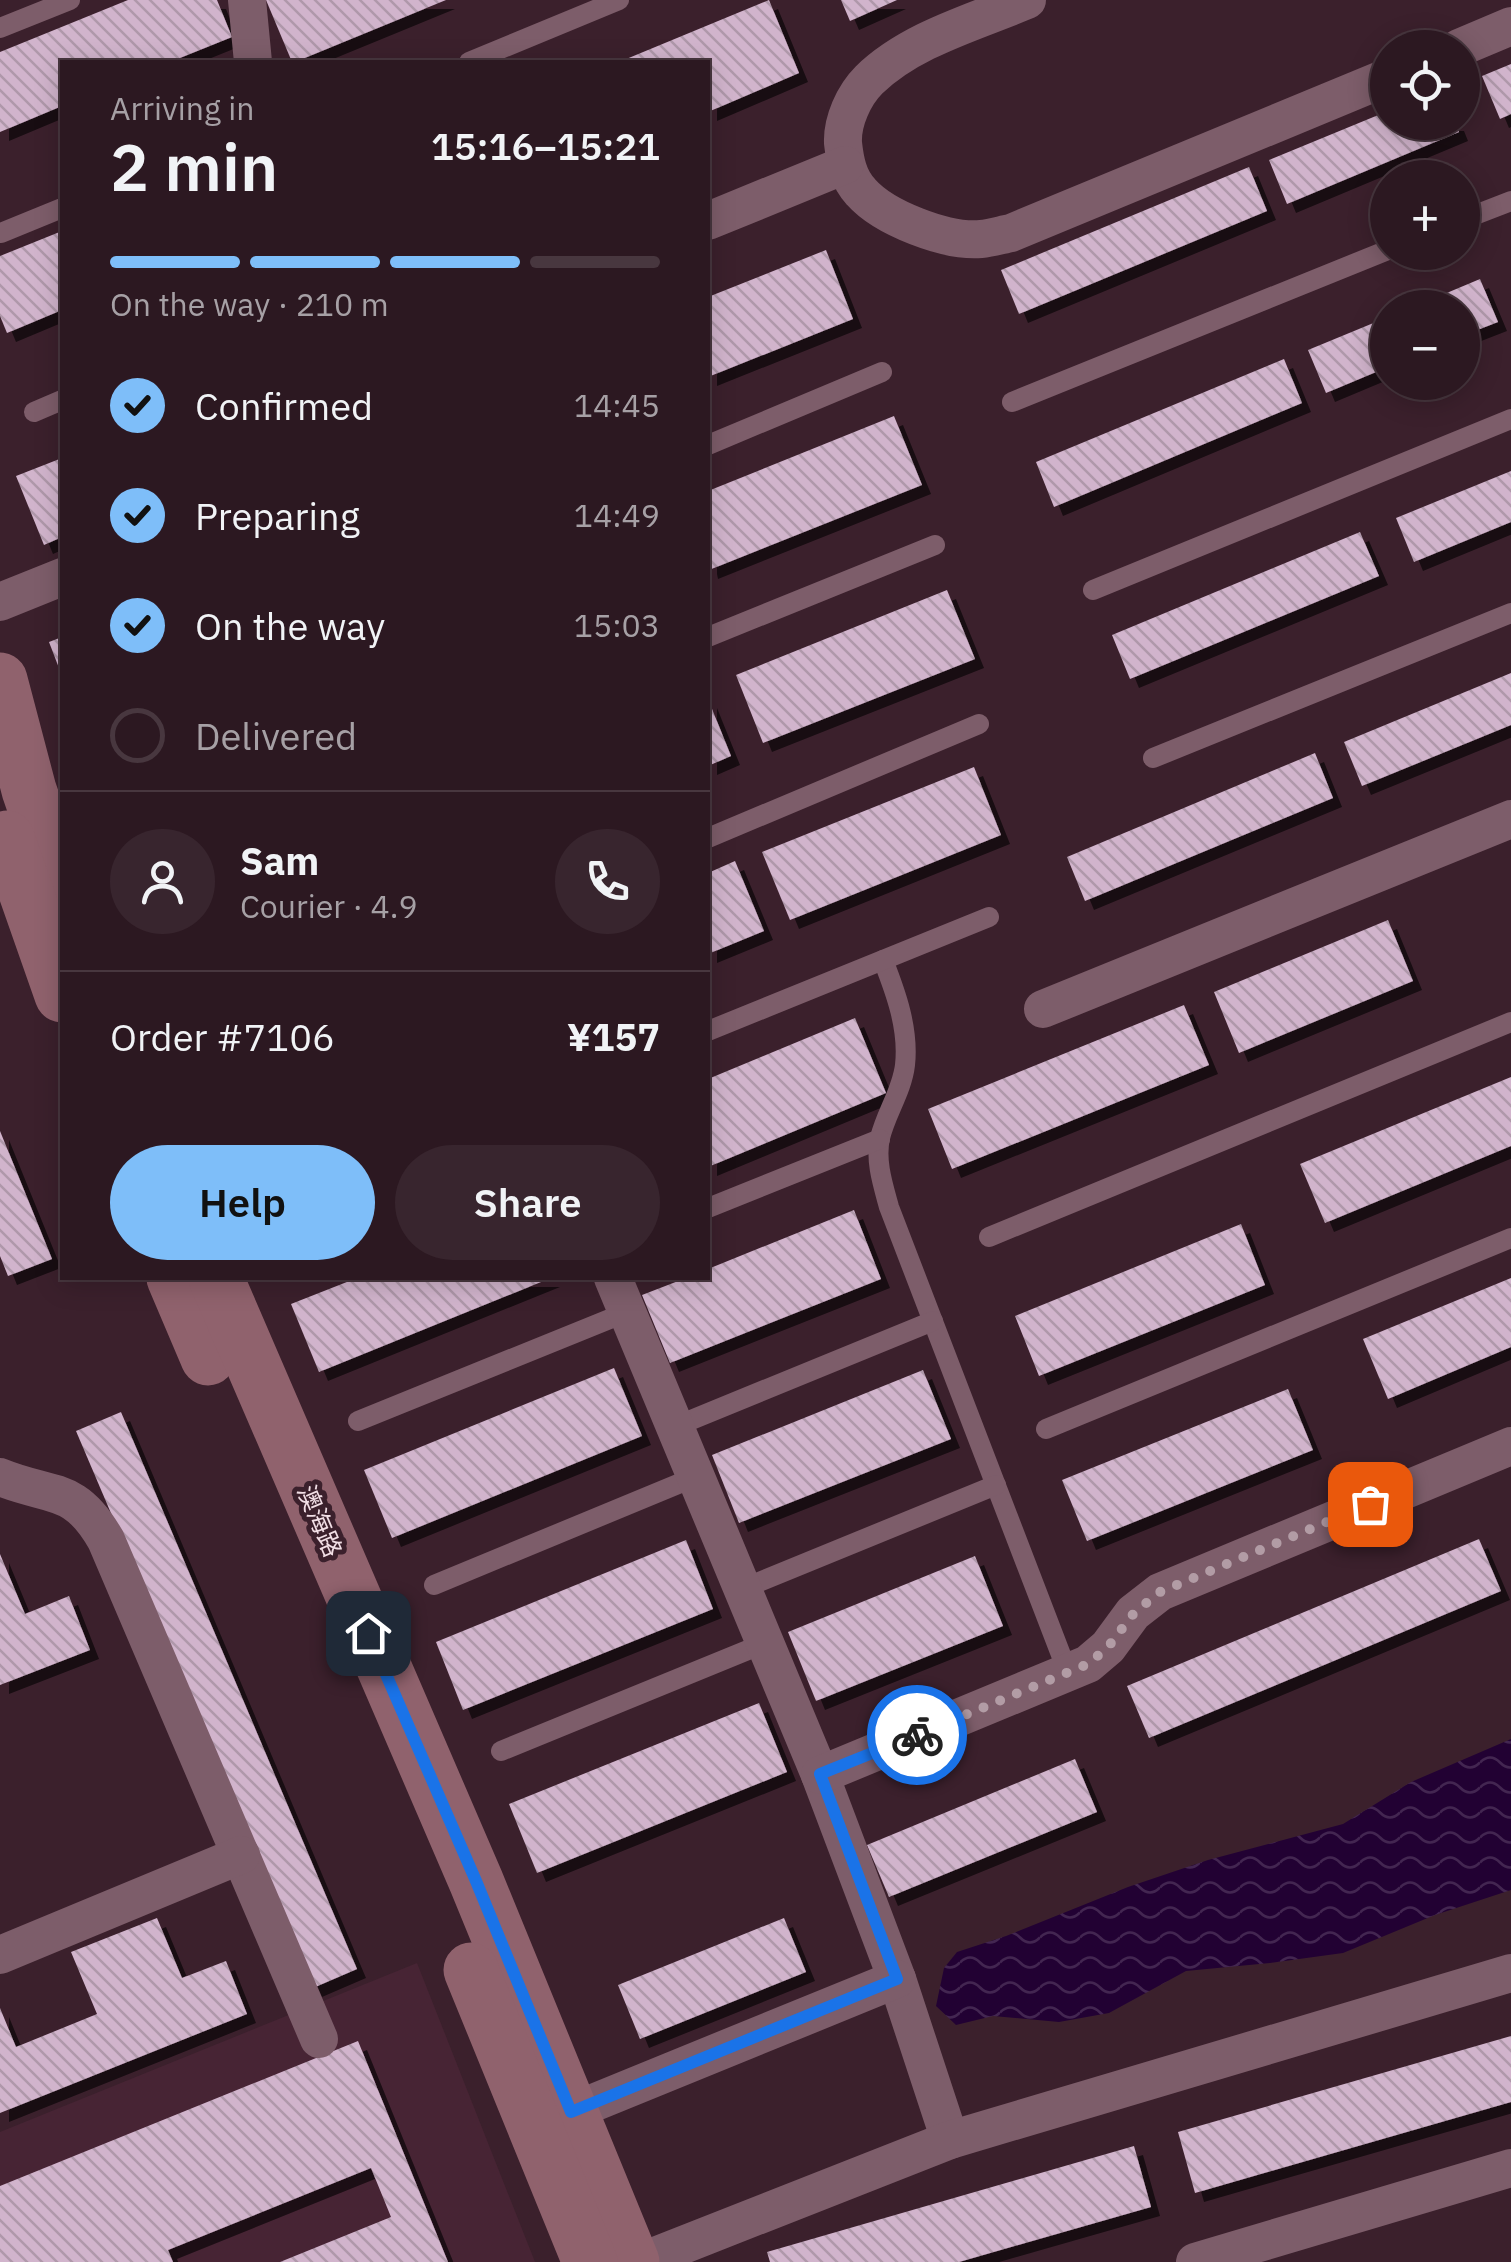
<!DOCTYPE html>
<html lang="en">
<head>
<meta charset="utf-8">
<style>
	body { margin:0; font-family:"IBM Plex Sans","Noto Sans SC",sans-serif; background:#38252e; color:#f1f3f6; height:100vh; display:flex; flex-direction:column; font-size:38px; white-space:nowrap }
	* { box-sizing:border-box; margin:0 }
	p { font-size:32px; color:#a6a0a5 }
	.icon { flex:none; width:55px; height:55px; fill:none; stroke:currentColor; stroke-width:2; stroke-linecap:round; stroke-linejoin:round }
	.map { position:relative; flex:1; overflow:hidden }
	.drawer { position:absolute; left:60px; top:60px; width:650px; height:1220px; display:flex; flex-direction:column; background:#2c1821; border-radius:0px; box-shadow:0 5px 25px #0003,0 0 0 2px #48373f }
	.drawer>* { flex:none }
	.controls { position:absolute; left:1370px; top:30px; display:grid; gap:20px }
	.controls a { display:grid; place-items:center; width:110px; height:110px; border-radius:50%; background:#2c1821; box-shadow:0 5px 25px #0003,0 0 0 2px #48373f; font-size:50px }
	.pin { position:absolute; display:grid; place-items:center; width:85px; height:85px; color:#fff; margin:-42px; border-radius:20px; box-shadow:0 5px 15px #0006 }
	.courier { position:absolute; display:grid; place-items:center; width:100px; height:100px; margin:-50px; border:8px solid #1a73e8; border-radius:50%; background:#fff; color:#222; box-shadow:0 2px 12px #0007 }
	.headline em { font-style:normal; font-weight:600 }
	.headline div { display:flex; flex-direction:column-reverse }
	.headline { display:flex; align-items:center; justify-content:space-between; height:170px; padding:0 50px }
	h1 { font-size:65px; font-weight:600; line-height:75px }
	.bar { display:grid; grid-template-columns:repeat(4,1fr); gap:15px 10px; align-content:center; height:120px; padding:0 50px }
	.bar i { height:12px; border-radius:8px; background:#48373f }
	.bar .on { background:#7ebef9 }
	.bar p { grid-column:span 4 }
	.line { display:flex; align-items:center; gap:25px; padding:0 50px; border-top:2px solid #48373f }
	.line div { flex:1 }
	.round { display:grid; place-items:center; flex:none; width:105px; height:105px; border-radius:52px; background:#38252e }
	ol { padding:0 50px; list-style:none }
	li { display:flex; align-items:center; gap:30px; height:110px }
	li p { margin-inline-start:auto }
	li .icon { padding:10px; border-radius:50%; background:#7ebef9; color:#111; stroke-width:4 }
	li:last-child { color:#a6a0a5 }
	li i { width:55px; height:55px; border:5px solid #48373f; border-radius:50% }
	.button { display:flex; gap:20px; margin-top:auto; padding:20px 50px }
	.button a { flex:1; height:115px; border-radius:60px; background:#7ebef9; color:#111; font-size:40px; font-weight:600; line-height:115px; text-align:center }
	.button a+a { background:#38252e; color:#f1f3f6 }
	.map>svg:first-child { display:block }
	.built { fill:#472434 }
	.water { fill:url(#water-waves) }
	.building { fill:url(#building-back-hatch); filter:url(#shadow) }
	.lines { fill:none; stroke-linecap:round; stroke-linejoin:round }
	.lane { stroke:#7d5d6a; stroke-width:20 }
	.street { stroke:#7d5d6a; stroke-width:38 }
	.secondary { stroke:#90626d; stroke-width:55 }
	.done { stroke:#b29ca5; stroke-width:10; stroke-dasharray:0 18 }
	.route { stroke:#1a73e8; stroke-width:12 }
	.labels { text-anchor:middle; stroke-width:10; stroke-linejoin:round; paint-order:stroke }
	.street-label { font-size:25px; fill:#f2dfe6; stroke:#3b202c }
</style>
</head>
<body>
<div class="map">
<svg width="1511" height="2262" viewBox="0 0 1511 2262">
	<defs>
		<pattern id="water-waves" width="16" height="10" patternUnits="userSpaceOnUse" patternTransform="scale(2.5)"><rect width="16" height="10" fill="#220133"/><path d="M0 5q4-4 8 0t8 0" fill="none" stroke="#432651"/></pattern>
		<pattern id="building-back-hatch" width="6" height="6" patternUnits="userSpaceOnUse" patternTransform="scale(2.5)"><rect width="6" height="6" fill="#d1b4cc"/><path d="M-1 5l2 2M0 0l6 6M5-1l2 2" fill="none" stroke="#af98aa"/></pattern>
		<filter id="shadow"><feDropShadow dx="9" dy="9" stdDeviation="0" flood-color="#0009"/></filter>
	</defs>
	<rect width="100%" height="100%" fill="#3b202c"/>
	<polygon class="built" points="417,1963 535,2262 0,2262 0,2132"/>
	<polygon class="water" points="1511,1739 1511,1890 1435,1915 1343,1953 1270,1963 1186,1971 1109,2013 1059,2022 993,2016 956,2025 936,2006 944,1968 957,1952 1006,1936 1128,1887 1208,1860 1343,1824 1411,1782"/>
	<g class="building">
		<polygon points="128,0 217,0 232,37 170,62 62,62 62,106 0,132 0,52"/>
		<polygon points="266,0 446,0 295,62 292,62"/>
		<polygon points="769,0 799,73 708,112 708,62 619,62"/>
		<polygon points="841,0 897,0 850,21"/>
		<polygon points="1511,64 1511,114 1500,119 1482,76"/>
		<polygon points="1388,111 1388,122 1455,122 1459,132 1287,204 1269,160"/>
		<polygon points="1249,167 1267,211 1019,314 1001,270"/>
		<polygon points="62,231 62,310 7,333 0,316 0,256"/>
		<polygon points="826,250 853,319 708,377 708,297"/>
		<polygon points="1480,279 1498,322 1462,336 1462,308 1411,308"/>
		<polygon points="1388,317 1388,367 1326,393 1308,350"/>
		<polygon points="1284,359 1302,403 1054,507 1036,462"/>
		<polygon points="894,416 922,485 709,570 708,565 708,491"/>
		<polygon points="62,458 62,537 44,545 16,476"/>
		<polygon points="1511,471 1511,522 1414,562 1396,518"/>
		<polygon points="1360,532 1379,576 1130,679 1112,635"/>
		<polygon points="947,590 975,659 763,743 736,675"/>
		<polygon points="62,637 62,676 49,642"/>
		<polygon points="1511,673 1511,725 1362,786 1344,742"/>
		<polygon points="708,699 731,756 708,766"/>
		<polygon points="1315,753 1333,798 1085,901 1067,857"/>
		<polygon points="974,767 1001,835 790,920 762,852"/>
		<polygon points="735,861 764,931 708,954 708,873"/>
		<polygon points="1388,920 1413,981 1239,1053 1214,992"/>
		<polygon points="1184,1005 1209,1065 952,1169 928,1109"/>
		<polygon points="855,1018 886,1093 708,1167 708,1079"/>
		<polygon points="1511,1077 1511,1146 1325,1223 1300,1164"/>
		<polygon points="0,1131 52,1259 8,1276 0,1256"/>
		<polygon points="854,1210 881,1279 670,1363 642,1295 686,1278 708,1278 708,1269"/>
		<polygon points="1241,1224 1265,1285 1039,1376 1015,1316"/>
		<polygon points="357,1278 551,1278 319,1372 291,1304"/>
		<polygon points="1511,1278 1511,1347 1388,1399 1363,1339"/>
		<polygon points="614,1368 642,1436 392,1538 364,1470"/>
		<polygon points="923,1370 951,1439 739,1523 712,1455"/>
		<polygon points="1288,1389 1313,1450 1087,1541 1062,1480"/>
		<polygon points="121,1412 357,1969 313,1988 76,1431"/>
		<polygon points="1479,1539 1501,1591 1149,1738 1127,1686"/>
		<polygon points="686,1540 713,1609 463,1710 436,1642"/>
		<polygon points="0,1554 25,1614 69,1596 90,1650 0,1685"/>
		<polygon points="975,1556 1003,1626 816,1701 788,1632"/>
		<polygon points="759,1703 787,1772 537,1873 509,1804"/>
		<polygon points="1075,1759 1097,1812 889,1897 867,1845"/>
		<polygon points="157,1918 182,1978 226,1961 247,2014 0,2113 0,2008 16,2047 97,2014 71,1952"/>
		<polygon points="784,1918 806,1972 640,2039 618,1985"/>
		<polygon points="1511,2036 1511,2102 1195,2193 1178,2132"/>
		<polygon points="358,2041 448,2262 280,2262 391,2217 371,2168 168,2250 173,2262 0,2262 0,2186"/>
		<polygon points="1134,2146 1151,2207 959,2262 770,2262 767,2252"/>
	</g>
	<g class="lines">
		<g class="lane">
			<polyline points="0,28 70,0"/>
			<polyline points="469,62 619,0"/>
			<polyline points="1462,220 1511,201"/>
			<polyline points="1,233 62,208"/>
			<polyline points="1012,402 1388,250"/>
			<polyline points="34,412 62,400"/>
			<polyline points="708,445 882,372"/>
			<polyline points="1093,590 1511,419"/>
			<polyline points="708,637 935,545"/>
			<polyline points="1153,758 1511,613"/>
			<polyline points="708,838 979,724"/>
			<path d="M 883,960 C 896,993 909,1029 905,1065 C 902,1091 886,1113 880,1138 C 875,1161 883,1185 889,1207 L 1068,1673"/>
			<polyline points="708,1031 989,917"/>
			<polyline points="708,1208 880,1139"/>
			<polyline points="989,1237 1511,1022"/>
			<polyline points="358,1421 627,1312"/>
			<polyline points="674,1427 933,1321"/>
			<polyline points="1046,1429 1511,1238"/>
			<polyline points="434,1585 695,1477"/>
			<polyline points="742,1589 996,1485"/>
			<polyline points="501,1751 765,1643"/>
		</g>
		<g class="street">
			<polyline points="247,0 253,62"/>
			<path d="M 1027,0 C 975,22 911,39 869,80 C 854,95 842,121 843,143 C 845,161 848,178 861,192 C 884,218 946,242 981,239 C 991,238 1001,235 1011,233 L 1388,77"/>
			<polyline points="1459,48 1511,26"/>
			<polyline points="708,221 845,165"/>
			<polyline points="0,602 62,577"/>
			<polyline points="1043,1009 1511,819"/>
			<polyline points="613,1278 820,1775 897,1979 950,2140"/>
			<path d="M 0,1477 C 51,1498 74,1484 106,1540 L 319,2039"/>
			<polyline points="820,1775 1088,1664 1108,1647 1133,1613 1160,1592 1511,1446"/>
			<polyline points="0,1955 241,1855"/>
			<polyline points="571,2112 897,1979"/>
			<polyline points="640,2262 950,2140 1511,1973"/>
			<polyline points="1195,2262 1511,2168"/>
		</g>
		<g class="secondary">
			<polyline points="0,680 29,790 62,886"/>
			<polyline points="7,838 62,995"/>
			<polyline points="174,1278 208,1358"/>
			<polyline points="216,1278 476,1881 632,2262"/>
			<polyline points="471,1970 590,2262"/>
		</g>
	</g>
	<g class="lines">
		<polyline class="done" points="917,1735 1088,1664 1108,1647 1134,1613 1160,1592 1370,1504"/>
		<polyline class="route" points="368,1633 476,1881 571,2112 897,1979 820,1774 917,1735"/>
	</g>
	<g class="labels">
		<g class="street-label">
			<text transform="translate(320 1521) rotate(67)" y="9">澳海路</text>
		</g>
	</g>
</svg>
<div class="controls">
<a><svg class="icon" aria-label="locate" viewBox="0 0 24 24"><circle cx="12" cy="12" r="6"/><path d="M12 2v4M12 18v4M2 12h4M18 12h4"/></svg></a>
<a>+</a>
<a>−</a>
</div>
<div class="pin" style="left:1370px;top:1504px;background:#ea580c"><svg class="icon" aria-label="bag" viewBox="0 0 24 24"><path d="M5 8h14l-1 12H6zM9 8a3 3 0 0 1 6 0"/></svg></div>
<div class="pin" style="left:368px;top:1633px;background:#1f2937"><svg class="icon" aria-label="home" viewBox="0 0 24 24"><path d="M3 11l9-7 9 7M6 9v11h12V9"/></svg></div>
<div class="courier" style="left:917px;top:1735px"><svg class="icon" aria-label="bike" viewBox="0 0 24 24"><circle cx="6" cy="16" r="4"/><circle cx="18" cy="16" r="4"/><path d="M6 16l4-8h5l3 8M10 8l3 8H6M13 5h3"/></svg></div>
<section class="drawer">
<div class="headline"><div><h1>2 min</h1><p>Arriving in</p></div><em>15:16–15:21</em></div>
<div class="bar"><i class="on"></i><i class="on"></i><i class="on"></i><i></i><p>On the way · 210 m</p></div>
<ol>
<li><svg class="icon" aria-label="check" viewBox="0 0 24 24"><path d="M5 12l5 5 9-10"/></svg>Confirmed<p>14:45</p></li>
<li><svg class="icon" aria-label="check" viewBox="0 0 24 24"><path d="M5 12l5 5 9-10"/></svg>Preparing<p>14:49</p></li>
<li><svg class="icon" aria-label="check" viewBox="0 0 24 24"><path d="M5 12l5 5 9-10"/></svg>On the way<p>15:03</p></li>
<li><i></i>Delivered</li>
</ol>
<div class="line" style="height:180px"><a class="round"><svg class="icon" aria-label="person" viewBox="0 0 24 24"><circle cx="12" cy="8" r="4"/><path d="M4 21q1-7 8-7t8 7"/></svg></a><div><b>Sam</b><p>Courier · 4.9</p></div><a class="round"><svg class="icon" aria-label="phone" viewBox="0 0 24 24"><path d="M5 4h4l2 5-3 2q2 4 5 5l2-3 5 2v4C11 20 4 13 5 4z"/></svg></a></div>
<div class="line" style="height:130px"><div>Order #7106</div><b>¥157</b></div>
<div class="button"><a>Help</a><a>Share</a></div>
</section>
</div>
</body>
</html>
